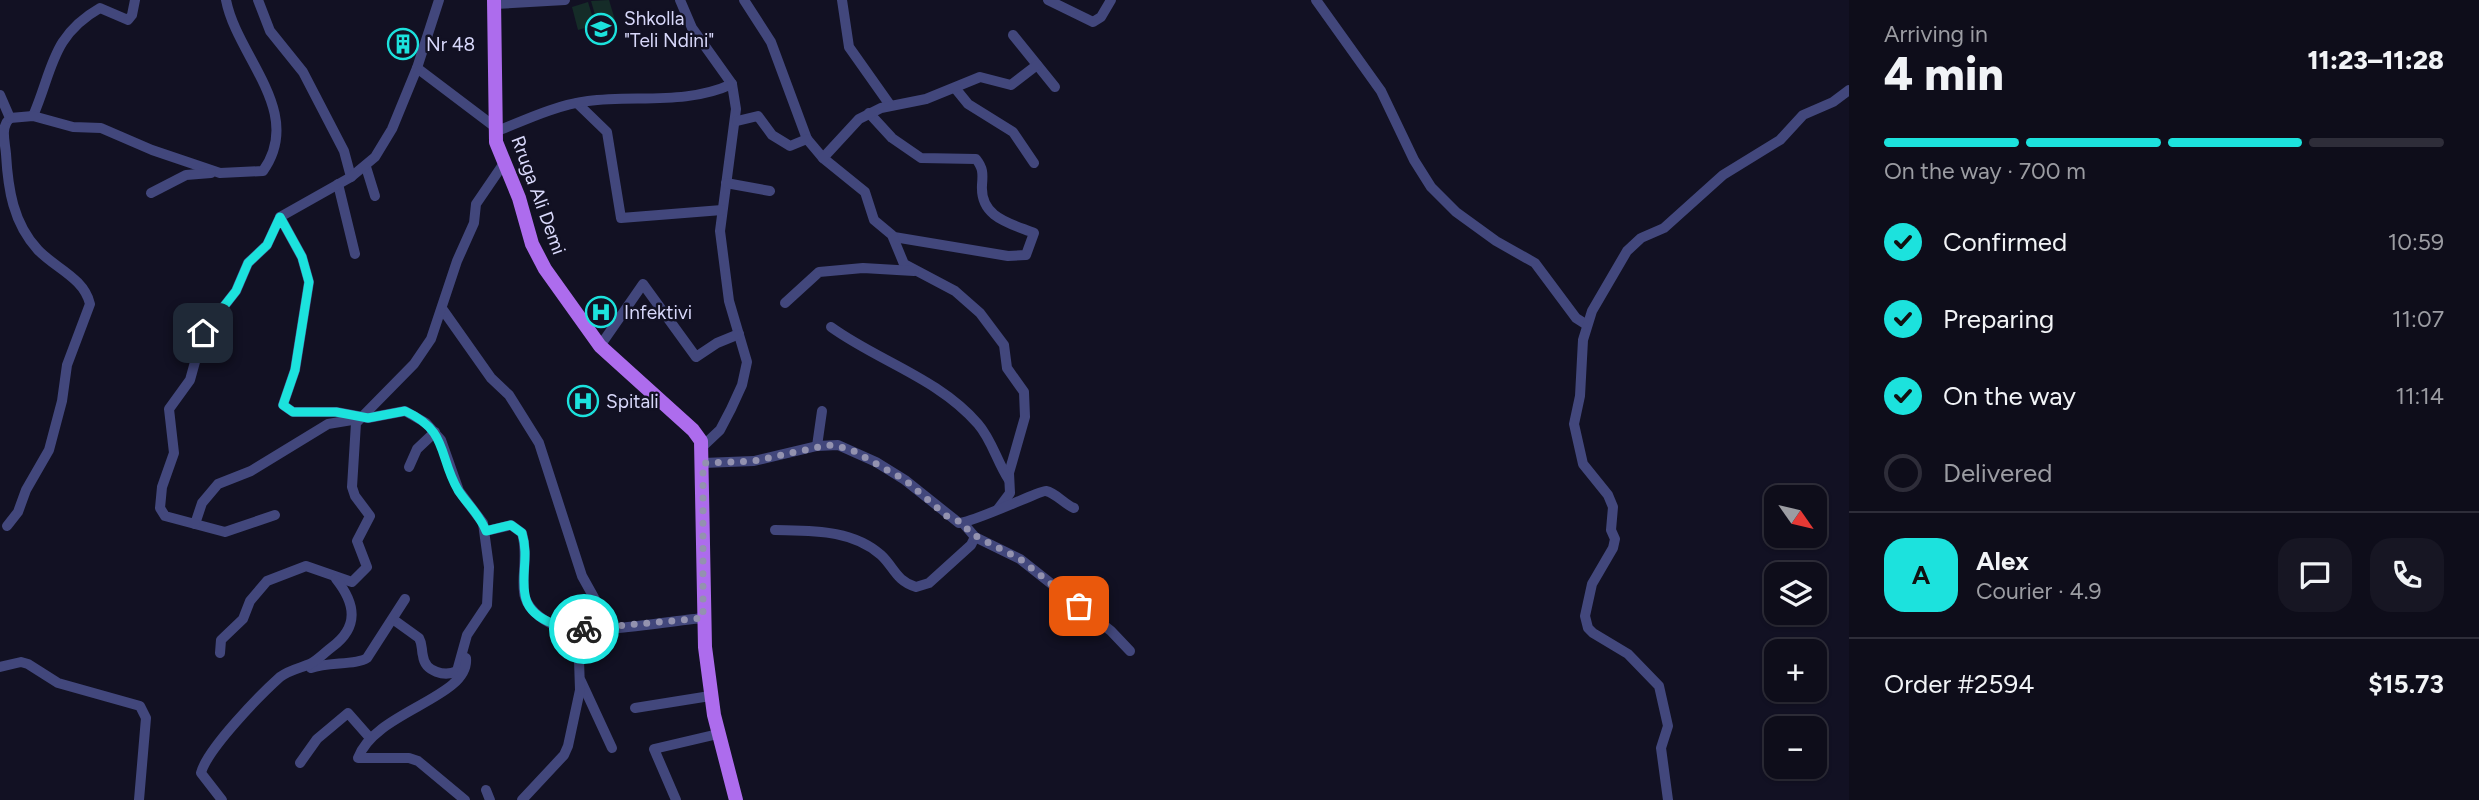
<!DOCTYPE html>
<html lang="en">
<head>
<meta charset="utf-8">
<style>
	body { margin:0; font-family:Figtree,sans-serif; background:#171623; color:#f1f3f6; height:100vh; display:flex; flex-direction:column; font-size:26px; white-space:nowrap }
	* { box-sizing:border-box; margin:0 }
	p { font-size:23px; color:#9b9ca2 }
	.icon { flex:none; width:38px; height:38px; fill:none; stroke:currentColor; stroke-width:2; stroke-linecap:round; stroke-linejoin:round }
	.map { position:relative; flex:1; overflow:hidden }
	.sheet { display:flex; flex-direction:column; background:#0e0d1a; width:630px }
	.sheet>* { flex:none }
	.needle { width:46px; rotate:124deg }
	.fabs { position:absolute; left:1764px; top:485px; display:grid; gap:14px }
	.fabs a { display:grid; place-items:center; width:63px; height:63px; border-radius:14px; background:#0e0d1a; box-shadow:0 2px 5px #0004,0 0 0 2px #2e2d39; font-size:35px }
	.pin { position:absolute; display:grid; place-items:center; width:60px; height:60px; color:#fff; margin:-30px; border-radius:14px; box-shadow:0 4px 10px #0006 }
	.courier { position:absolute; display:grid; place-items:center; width:70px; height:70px; margin:-35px; border:5px solid #1ce2dd; border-radius:50%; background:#fff; color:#222; box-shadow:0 2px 9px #0007 }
	.headline em { font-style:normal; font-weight:800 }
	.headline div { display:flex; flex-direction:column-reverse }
	.headline { display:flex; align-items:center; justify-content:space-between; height:119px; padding:0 35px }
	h1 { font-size:46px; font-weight:800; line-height:52px }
	.bar { display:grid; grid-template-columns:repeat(4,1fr); gap:10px 7px; align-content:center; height:84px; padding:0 35px }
	.bar i { height:9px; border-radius:5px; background:#2e2d39 }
	.bar .selected { background:#1ce2dd }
	.bar p { grid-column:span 4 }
	.line { display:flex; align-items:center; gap:18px; padding:0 35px; border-top:2px solid #2e2d39 }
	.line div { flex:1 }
	.round { display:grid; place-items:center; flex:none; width:74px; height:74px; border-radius:21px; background:#171623 }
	ol { padding:0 35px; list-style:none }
	li { display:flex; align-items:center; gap:21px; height:77px }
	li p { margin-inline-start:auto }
	li .icon { padding:7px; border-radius:50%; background:#1ce2dd; color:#111; stroke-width:4 }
	li:last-child { color:#9b9ca2 }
	li i { width:38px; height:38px; border:4px solid #2e2d39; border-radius:50% }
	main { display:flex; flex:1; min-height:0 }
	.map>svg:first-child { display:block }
	.green { fill:#152c28 }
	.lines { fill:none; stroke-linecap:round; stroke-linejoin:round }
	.minor { stroke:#42477c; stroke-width:10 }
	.major { stroke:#ad6ced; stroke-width:14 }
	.done { stroke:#9392af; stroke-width:7; stroke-dasharray:0 12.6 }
	.route { stroke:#1ce2dd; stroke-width:9 }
	.labels { text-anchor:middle; stroke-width:5; stroke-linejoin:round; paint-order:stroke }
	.poi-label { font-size:19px; fill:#d8d8fa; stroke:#121123; text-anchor:start }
	.street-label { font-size:19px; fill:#d8d8fa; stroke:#121123 }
</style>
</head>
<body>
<main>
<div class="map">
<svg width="1849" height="800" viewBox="0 0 1849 800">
	<rect width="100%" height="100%" fill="#121123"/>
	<g class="green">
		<polygon points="609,0 615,20 598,25 591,1"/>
		<polygon points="588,2 595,25 578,30 572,7"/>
	</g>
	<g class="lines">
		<g class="minor">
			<polyline points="258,0 270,31 303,72 344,151 351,177"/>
			<polyline points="680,0 692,28 732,84 736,109 720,231 729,301 747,362 742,385 731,409 720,430 702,447"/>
			<polyline points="744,0 771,42 807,139"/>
			<polyline points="842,0 849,47 890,105"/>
			<polyline points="1048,0 1093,22 1101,17 1111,0"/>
			<polyline points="1316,0 1381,91 1414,160 1431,187 1456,212 1496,241 1535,263 1576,318 1587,325"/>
			<polyline points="495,4 565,0"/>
			<polyline points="1013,35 1055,87"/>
			<polyline points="417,68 495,127"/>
			<polyline points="955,88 968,104 1013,132 1034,163"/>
			<path d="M 0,95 L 10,118 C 0,128 5,141 6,154 C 8,189 13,223 38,250 C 55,268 84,278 90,304 L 67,365 L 62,401 L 49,450 L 26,490 L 18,512 L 7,526"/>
			<polyline points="577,103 607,132 621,218 722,210"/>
			<path d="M 869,113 L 892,138 L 921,158 L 976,159 C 983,168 983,173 982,185 C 980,217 1009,223 1034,233 L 1026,255 L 1008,256 L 894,237"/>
			<path d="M 33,116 C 53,70 51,36 100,8 L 128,20 L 132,15 L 135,0"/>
			<path d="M 10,118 L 33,116 L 73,127 L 101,128 L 152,150 L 220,173 L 263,171 C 305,112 237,57 226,0"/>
			<polyline points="737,121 758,116 772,135 790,146 807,139 823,158 865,192 874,220 892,235 904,264 955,291 980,313 1004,345 1007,368 1024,392 1025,417 1009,473 1010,493 998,509"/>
			<path d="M 495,132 C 525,120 556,105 588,101 C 636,95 687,105 732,84"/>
			<polyline points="823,158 859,119 881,108 926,99 980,77 1011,85 1037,65"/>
			<polyline points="366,167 375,196"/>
			<polyline points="726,183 770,191"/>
			<polyline points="338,184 355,254"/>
			<polyline points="151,193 186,175 211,173"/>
			<path d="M 280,217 L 302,257 L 309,282 L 295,370 L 283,405 L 293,412 L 336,412 L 368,418 L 405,411 L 426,423 L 441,440 L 459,491 L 483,523 L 489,567 L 487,605 L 467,635 L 457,671 C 445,677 425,672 423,656 C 421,649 423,645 419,638 L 394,620"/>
			<polyline points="785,303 819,272 863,268 914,271"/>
			<polyline points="443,310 491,378 509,395 539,443 582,576 597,603 599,627"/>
			<path d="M 831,327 C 878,361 938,378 978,424 C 992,440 997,462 1009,480"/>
			<polyline points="600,346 643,284 696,357 717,343 739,334"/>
			<polyline points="817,446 822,411"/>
			<path d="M 703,463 L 754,461 L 817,446 L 838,445 L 876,462 L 905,480 L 959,523 C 975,522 1041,490 1046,491 C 1056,493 1064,504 1074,508"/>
			<polyline points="409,467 417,449 435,432"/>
			<polyline points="275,515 225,532 195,524 202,503 218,484 251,471 328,424 352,420"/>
			<polyline points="195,524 165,516 160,508 162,487 174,453 169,409 190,380 203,333 236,291 248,263 267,245 280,217 351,177 375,157 392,129 417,68 439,0"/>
			<path d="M 775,530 C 811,531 852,529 881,555 C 894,567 896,581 916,587 L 929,583 L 971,545 L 975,537 L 963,523"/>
			<path d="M 486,531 L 511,525 L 522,533 C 529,556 520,581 525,597 C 529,612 548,624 562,628 C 588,635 671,621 703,618"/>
			<polyline points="975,537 1020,559 1111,631 1130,651"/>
			<polyline points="220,653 221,640 243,619 250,601 267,581 306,566 352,582 367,567 357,541 370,516 355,496 352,487 356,423 414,364 431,339 457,261 474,223 476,204 504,163"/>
			<polyline points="0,667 21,662 28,664 58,683 140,706 146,718 139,800"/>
			<path d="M 311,668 C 328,662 357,665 367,658 L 405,599"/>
			<polyline points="581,681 612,748"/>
			<polyline points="635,708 710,696"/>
			<polyline points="300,763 317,739 348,713 370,738"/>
			<polyline points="486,790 490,800"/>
			<path d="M 222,800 L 201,773 C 207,749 261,694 280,677 C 289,670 300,668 310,664 C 318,660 324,653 332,647 C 359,627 356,604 336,579"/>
			<path d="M 465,800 L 418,761 L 409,758 L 358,758 C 375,711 470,698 466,658"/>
			<polyline points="522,800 564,755 568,746 580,690 578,629"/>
			<polyline points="676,800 654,749 718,734"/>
			<polyline points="1668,800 1661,748 1668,726 1659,686 1628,654 1593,633 1588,628 1585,616 1592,584 1613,548 1615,539 1611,530 1613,507 1608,495 1583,464 1574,424 1580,396 1583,340 1592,311 1627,251 1641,238 1664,228 1723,175 1780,140 1803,115 1833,102 1849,90"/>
		</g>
		<polyline class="major" points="494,0 496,142 519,198 532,244 545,269 600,346 693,430 701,441 705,647 714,715 736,800"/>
	</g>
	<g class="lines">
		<polyline class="done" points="584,629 703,618 703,463 754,461 828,445 850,449 905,480 948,517 963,523 970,533 1020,559 1079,606"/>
		<path class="route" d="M 203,333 L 236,291 L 248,263 L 267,245 L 280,217 L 302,257 L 309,282 L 295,370 L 283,405 L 293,412 L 336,412 L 368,418 L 405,411 C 449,431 438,456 458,490 C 467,504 480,515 486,531 L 511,525 L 522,533 C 529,556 521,574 525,595 C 529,620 562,629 584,629"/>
	</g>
	<defs>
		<g id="school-ring" transform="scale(1.575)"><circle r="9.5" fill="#121123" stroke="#1ce2dd" stroke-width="1.5"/><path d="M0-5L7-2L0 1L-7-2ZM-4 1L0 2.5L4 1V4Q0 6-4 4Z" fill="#1ce2dd"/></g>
		<g id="building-ring" transform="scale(1.575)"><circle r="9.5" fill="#121123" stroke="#1ce2dd" stroke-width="1.5"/><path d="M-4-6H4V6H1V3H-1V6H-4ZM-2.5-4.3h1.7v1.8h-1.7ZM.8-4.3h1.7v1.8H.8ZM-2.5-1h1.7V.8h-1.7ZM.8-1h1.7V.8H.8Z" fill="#1ce2dd"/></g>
		<g id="hospital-ring" transform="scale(1.575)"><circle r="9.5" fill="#121123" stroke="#1ce2dd" stroke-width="1.5"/><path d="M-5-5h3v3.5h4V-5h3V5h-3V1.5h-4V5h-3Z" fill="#1ce2dd"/></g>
	</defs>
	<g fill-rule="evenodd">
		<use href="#school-ring" x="601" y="29"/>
		<use href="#building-ring" x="403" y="44"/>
		<use href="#hospital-ring" x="601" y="312"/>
		<use href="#hospital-ring" x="583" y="401"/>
	</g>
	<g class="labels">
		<g class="poi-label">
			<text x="624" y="25">Shkolla<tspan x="624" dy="22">"Teli Ndini"</tspan></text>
			<text x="426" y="51">Nr 48</text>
			<text x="624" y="319">Infektivi</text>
			<text x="606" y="408">Spitali</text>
		</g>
		<g class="street-label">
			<text transform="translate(539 195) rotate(70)" y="7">Rruga Ali Demi</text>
		</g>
	</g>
</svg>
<div class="fabs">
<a><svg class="needle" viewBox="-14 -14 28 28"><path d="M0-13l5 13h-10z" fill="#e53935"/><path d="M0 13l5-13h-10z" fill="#9b9ca2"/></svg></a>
<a><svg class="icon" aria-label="layers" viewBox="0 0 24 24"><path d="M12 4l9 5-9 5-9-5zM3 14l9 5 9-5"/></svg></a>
<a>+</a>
<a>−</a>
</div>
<div class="pin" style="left:1079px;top:606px;background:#ea580c"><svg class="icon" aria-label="bag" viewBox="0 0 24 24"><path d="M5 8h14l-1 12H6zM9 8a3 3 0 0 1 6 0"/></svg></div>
<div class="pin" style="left:203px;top:333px;background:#1f2937"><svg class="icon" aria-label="home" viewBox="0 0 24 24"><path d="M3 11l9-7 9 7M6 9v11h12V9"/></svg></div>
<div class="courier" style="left:584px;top:629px"><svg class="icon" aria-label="bike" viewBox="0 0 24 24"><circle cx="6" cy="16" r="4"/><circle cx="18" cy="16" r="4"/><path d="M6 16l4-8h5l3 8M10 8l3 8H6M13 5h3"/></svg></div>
</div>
<section class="sheet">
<div class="headline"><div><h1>4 min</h1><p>Arriving in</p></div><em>11:23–11:28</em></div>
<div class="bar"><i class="selected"></i><i class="selected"></i><i class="selected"></i><i></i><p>On the way · 700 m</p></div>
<ol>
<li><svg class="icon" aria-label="check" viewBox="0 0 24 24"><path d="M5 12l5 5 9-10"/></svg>Confirmed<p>10:59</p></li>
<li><svg class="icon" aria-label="check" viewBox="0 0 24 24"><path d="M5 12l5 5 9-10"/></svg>Preparing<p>11:07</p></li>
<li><svg class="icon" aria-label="check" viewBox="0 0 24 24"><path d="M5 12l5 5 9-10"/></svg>On the way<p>11:14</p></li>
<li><i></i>Delivered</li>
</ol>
<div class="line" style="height:126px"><b class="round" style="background:#1ce2dd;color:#111">A</b><div><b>Alex</b><p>Courier · 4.9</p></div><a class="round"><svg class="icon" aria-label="chat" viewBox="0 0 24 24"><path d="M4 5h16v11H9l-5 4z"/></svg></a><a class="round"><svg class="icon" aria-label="phone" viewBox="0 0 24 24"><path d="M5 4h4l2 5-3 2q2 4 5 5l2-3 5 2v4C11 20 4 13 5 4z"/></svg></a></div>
<div class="line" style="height:91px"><div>Order #2594</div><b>$15.73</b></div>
</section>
</main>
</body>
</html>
